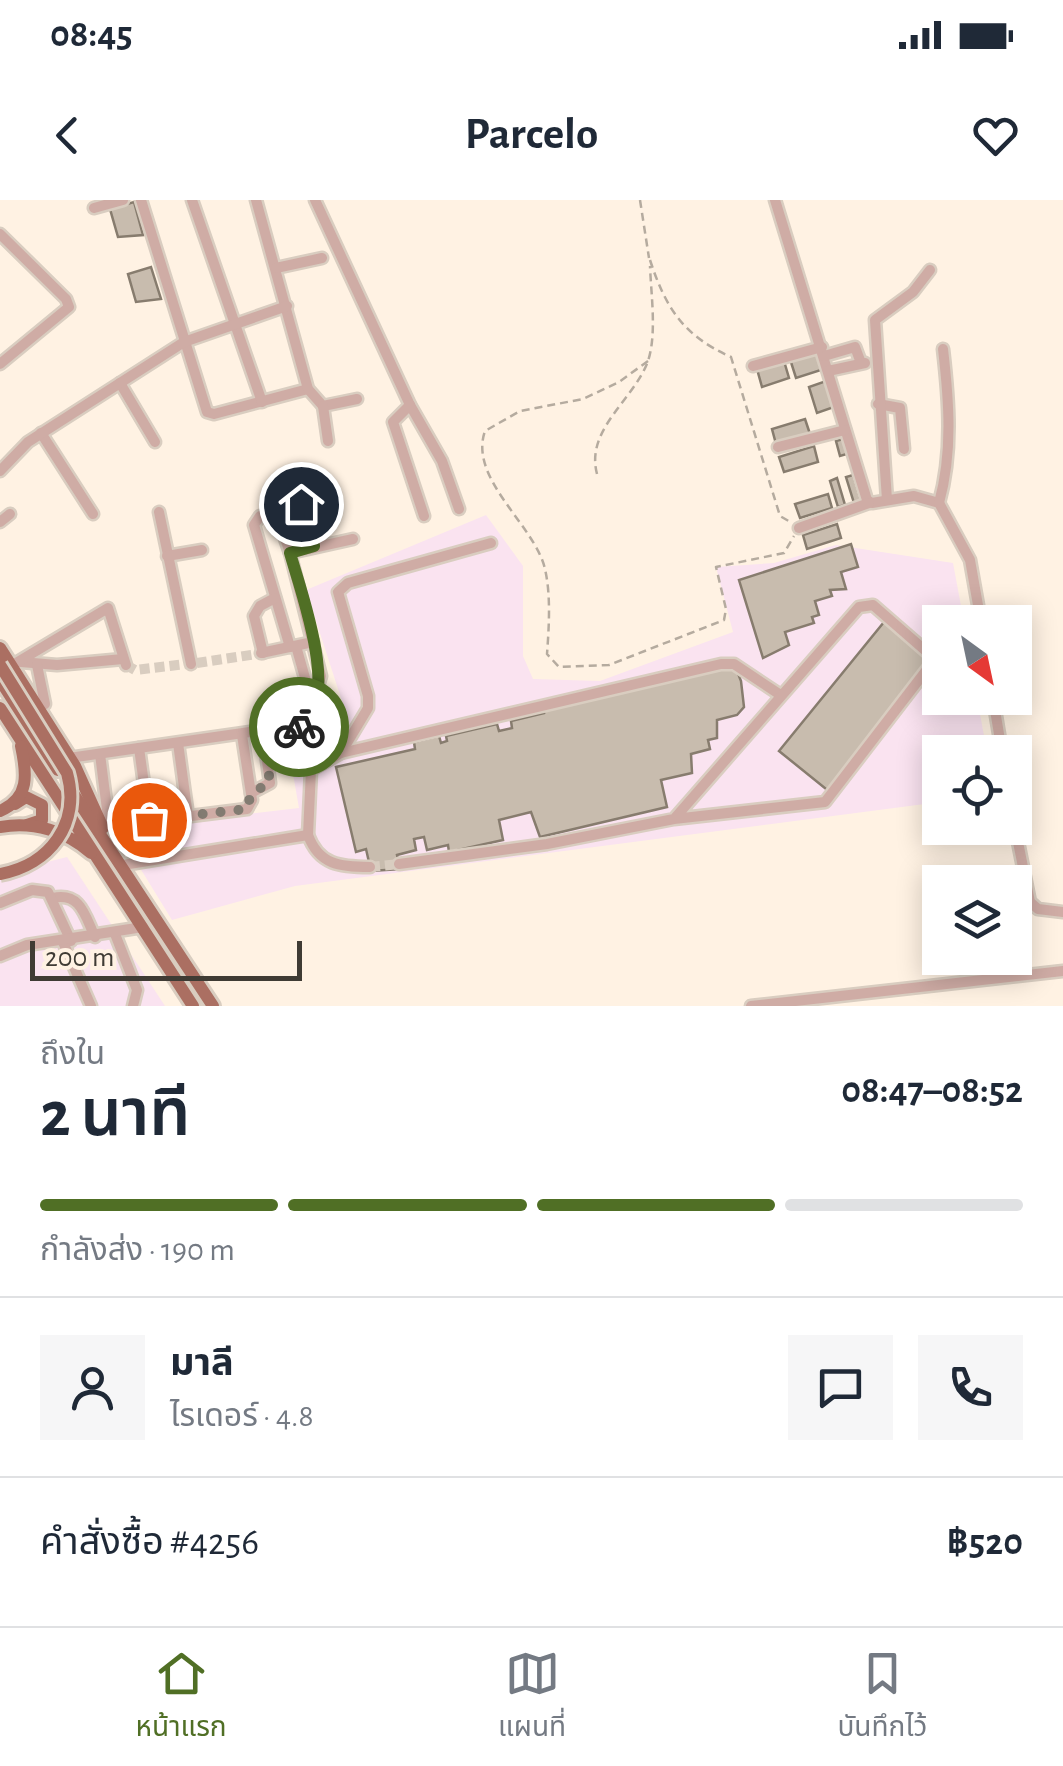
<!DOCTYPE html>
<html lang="th">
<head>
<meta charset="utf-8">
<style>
	body { margin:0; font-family:"Alegreya Sans","Noto Sans Thai",sans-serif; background:#f6f6f7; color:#1f2937; height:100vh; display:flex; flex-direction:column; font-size:38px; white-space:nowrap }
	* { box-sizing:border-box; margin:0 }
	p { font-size:32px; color:#747a83 }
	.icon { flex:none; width:55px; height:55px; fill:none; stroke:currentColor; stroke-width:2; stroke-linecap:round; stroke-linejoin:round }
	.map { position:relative; height:806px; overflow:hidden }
	.sheet { display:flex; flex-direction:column; background:#fff; flex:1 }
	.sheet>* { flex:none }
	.needle { width:65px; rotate:147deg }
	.buttons { position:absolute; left:922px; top:405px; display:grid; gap:20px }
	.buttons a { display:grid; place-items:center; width:110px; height:110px; border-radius:0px; background:#fff; box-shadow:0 5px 25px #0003; font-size:50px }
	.scale { position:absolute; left:30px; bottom:25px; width:272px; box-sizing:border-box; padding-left:10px; border:5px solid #3f3b34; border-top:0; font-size:28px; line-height:35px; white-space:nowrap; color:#3f3b34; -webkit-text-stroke:8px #fff2e3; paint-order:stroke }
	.pin { position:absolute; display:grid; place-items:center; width:85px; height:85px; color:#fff; margin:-42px; border:5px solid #fff; border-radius:50%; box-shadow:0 2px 10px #0007 }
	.courier { position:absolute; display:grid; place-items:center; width:100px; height:100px; margin:-50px; border:8px solid #506f25; border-radius:50%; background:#fff; color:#222; box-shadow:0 2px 12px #0007 }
	.headline em { font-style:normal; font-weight:600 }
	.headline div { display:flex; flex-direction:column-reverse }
	.headline { display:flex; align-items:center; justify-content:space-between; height:170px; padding:0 40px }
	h1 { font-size:65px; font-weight:600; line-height:75px }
	.bar { display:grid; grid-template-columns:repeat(4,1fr); gap:15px 10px; align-content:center; height:120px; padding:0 40px }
	.bar i { height:12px; border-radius:8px; background:#e0e1e3 }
	.bar .active { background:#506f25 }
	.bar p { grid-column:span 4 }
	.line { display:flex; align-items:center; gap:25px; padding:0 40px; border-top:2px solid #e0e1e3 }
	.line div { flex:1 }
	.round { display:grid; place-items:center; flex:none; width:105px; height:105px; border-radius:0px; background:#f6f6f7 }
	.status { display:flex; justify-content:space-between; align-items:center; height:70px; padding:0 50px; background:#fff; direction:ltr }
	.status svg { height:28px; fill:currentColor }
	header { display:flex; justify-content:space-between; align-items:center; height:130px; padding:0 40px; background:#fff; font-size:45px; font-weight:600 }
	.dock { display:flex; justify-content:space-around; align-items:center; height:140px; border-top:2px solid #e0e1e3; background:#fff; font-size:28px; color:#747a83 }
	.dock a { display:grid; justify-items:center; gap:5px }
	.dock .active { color:#506f25 }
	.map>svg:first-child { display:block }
	.industrial { fill:#fae3f0 }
	.building { fill:#c8bcae; stroke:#877c6e; stroke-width:2.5 }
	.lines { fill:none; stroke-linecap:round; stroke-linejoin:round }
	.minor-tunnel { stroke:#d9cdc0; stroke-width:10; stroke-dasharray:10 5; stroke-linecap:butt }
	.minor-casing { stroke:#d9cdc0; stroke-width:15 }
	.major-casing { stroke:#d9cdc0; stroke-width:18 }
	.path { stroke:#b5ab9f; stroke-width:2.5; stroke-dasharray:8 5; stroke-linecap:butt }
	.minor { stroke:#cfaca5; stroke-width:10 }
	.major { stroke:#ab6f62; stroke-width:12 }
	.major-bridge-casing { stroke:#d9cdc0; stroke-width:18; stroke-linecap:butt }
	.major-bridge { stroke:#ab6f62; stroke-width:12 }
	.done { stroke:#827b71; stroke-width:10; stroke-dasharray:0 18 }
	.route { stroke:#506f25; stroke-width:12 }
</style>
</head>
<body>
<div class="status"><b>08:45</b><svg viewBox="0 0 49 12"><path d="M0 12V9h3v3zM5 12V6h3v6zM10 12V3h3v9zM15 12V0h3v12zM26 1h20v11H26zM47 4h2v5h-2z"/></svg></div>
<header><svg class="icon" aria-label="back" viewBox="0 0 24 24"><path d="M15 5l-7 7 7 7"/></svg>Parcelo<svg class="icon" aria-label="heart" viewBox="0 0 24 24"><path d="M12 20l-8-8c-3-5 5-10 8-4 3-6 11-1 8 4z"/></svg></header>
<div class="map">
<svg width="1063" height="806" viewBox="0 0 1063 806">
	<rect width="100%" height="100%" fill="#fff2e3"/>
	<g class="industrial">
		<polygon points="486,315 523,366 523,456 533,479 600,481 733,432 716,367 774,363 836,345 953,363 964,422 940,422 940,498 977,498 987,552 940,552 940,602 295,686 172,720 116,629 299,608 290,557 351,529 306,390"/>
		<polygon points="67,657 165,806 0,806 0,674"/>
	</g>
	<g class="building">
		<polygon points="134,2 143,35 118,37 110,9"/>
		<polygon points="151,67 161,99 136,102 128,74"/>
		<polygon points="816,151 821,170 796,178 790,159"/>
		<polygon points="784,161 789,178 762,187 757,169"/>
		<polygon points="826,181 834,207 817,213 809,187"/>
		<polygon points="805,219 810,234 776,244 772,229"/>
		<polygon points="843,239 847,254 840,256 836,241"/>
		<polygon points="814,246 818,262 784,272 779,257"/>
		<polygon points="853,275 861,301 854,303 846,277"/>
		<polygon points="837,278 845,305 838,307 830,281"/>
		<polygon points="828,294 832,308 800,318 795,304"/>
		<polygon points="837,324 841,338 807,349 803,335"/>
		<polygon points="851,344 858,367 841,372 846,389 830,390 832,396 815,401 819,415 812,417 814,423 785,432 789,445 763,458 739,380"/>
		<polygon points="884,422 935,463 831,593 779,551"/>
		<polygon points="727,466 735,466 741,481 744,507 737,515 717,520 717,538 708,540 710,549 691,554 692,573 661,580 667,607 540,637 531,612 499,620 503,640 449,652 448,645 427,650 424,637 414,639 416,650 397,655 400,669 371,671 366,649 356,652 336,567 415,549 414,542 439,536 441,543 447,541 446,536 497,524 499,531 512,528 511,521 544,513 543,509"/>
	</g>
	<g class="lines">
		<g class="minor-tunnel">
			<polyline points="197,463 257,454"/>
			<polyline points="126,465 135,470 186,464"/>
			<polyline points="370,667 399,664"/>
		</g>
		<g class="minor-casing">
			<g id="minor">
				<polyline points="141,0 207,212 214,214 308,189"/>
				<polyline points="192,0 262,202"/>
				<polyline points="256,0 308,189 323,206 357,199"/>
				<polyline points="315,0 410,205 442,261 459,309"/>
				<polyline points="775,0 867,300 872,303 914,296 939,303 970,360 981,422"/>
				<polyline points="94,8 123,0"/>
				<polyline points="0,34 66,99 69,107 0,164"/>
				<polyline points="276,68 322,58"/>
				<polyline points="824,156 855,147 861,163"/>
				<polyline points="753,166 822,147"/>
				<polyline points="828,171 865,163"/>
				<polyline points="120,183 155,242"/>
				<polyline points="878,204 900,208 904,249"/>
				<polyline points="410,205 393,222 424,316"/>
				<polyline points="323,206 328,241"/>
				<polyline points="41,233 93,314"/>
				<polyline points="778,247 845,230"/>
				<polyline points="0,271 28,242 184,142 287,106"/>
				<polyline points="887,300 875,120 913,92 930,70"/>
				<path d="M 939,303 C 953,252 949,201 943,149"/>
				<polyline points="159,312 191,464"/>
				<polyline points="276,312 260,316 254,325 290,447"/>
				<polyline points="0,322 10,314"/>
				<polyline points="799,328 869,303"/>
				<polyline points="290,353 276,312 285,302 301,304 313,346"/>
				<polyline points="167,356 202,350"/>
				<polyline points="296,446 313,506"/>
				<polyline points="261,453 313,442"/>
				<polyline points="263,453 254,416 260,406 275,398"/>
				<polyline points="21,462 57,465 123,459"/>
				<polyline points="37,465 45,504"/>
				<polyline points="11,466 108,408 126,465"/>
				<polyline points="993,498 1002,552"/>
				<polyline points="178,543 188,616"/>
				<polyline points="139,548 149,620"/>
				<polyline points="341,553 368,508 368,496 338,392 348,383 491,343"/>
				<polyline points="100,554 109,625"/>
				<polyline points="69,558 306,524 321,476 290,353 353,339"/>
				<polyline points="251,593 270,583 263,532"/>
				<polyline points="103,627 247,609 252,600 242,535"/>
				<polyline points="1015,627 1030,702 1038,709 1063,712"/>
				<polyline points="308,635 311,570 341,553 721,464 734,464 779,494"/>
				<polyline points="399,664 547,644 674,619 859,407 873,405 935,459 825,602 674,619"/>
				<path d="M 123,665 L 308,635 C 319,665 340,667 370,667"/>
				<path d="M 53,698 C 81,692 85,716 95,737"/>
				<polyline points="0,703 32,690 48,692 71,741"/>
				<polyline points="115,734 137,790 133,806"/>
				<polyline points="63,742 91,806"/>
				<polyline points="0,756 27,745 143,727"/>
				<polyline points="751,806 1063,771"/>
			</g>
		</g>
		<g class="major-casing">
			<g id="major">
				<polyline points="0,448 75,566 103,628"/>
				<polyline points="0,480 58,570"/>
				<polyline points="0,508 193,806"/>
				<polyline points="69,587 213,806"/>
				<polyline points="15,604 26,597 42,605 42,620 27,625"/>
				<path d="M 0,611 C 30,598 27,574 21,546"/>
				<path d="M 0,627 C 34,621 66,631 91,653"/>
			</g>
		</g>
		<g class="path">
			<polyline points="640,0 649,58"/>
			<path d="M 650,60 C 666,109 684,136 731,157 L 780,316 L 792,323"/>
			<path d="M 648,161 L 619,182 L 583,199 L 520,211 L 485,231 C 468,279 535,325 545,369 C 551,395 549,427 547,454 L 559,467 L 609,465 L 724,420 L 726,409 L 716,367 L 784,353 L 794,336"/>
			<path d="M 597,274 C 585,229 634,200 648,161 C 657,134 651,94 650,66"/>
		</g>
		<use href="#minor" class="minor"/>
		<use href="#major" class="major"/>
		<g class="major-bridge-casing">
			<path id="major-bridge" d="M 0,465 L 67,573 C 81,623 50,665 0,674"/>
		</g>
		<use href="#major-bridge" class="major-bridge"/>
	</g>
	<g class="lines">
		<polyline class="done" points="149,620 247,609 251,593 270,583 263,532 299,527"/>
		<path class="route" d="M 299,527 C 343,504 300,389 290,353 L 314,346 L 301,304"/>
	</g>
</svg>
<div class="buttons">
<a><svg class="needle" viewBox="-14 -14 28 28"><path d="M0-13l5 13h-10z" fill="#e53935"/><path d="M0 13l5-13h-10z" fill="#747a83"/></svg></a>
<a><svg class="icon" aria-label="locate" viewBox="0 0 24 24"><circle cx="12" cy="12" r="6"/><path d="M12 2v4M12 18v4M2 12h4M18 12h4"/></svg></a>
<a><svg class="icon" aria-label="layers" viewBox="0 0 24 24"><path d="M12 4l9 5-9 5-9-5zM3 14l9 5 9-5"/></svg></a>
</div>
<div class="scale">200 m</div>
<div class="pin" style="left:149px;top:620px;background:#ea580c"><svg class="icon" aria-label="bag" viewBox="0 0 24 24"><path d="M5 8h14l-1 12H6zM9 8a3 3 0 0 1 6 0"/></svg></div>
<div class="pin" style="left:301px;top:304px;background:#1f2937"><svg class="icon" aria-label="home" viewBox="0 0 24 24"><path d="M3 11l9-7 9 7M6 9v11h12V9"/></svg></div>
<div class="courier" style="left:299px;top:527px"><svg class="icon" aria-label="bike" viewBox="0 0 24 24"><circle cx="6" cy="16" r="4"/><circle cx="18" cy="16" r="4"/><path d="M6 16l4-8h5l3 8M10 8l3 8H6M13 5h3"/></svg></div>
</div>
<section class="sheet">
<div class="headline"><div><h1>2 นาที</h1><p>ถึงใน</p></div><em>08:47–08:52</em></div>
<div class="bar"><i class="active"></i><i class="active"></i><i class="active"></i><i></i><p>กำลังส่ง · 190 m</p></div>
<div class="line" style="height:180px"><a class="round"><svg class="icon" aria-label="person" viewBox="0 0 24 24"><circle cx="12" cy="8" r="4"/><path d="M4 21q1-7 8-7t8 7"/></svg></a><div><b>มาลี</b><p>ไรเดอร์ · 4.8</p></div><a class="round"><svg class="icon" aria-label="chat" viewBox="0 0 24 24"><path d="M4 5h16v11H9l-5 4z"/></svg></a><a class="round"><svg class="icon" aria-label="phone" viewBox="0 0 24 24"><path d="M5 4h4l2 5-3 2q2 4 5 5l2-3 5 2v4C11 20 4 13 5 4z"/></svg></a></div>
<div class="line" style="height:130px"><div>คำสั่งซื้อ #4256</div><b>฿520</b></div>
</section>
<nav class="dock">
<a class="active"><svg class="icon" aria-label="home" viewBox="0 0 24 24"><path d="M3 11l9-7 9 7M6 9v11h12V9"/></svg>หน้าแรก</a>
<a><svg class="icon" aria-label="map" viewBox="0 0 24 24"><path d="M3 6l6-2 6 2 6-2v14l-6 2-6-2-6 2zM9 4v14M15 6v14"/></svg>แผนที่</a>
<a><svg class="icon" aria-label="saved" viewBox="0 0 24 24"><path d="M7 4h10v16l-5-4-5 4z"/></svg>บันทึกไว้</a>
</nav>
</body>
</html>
